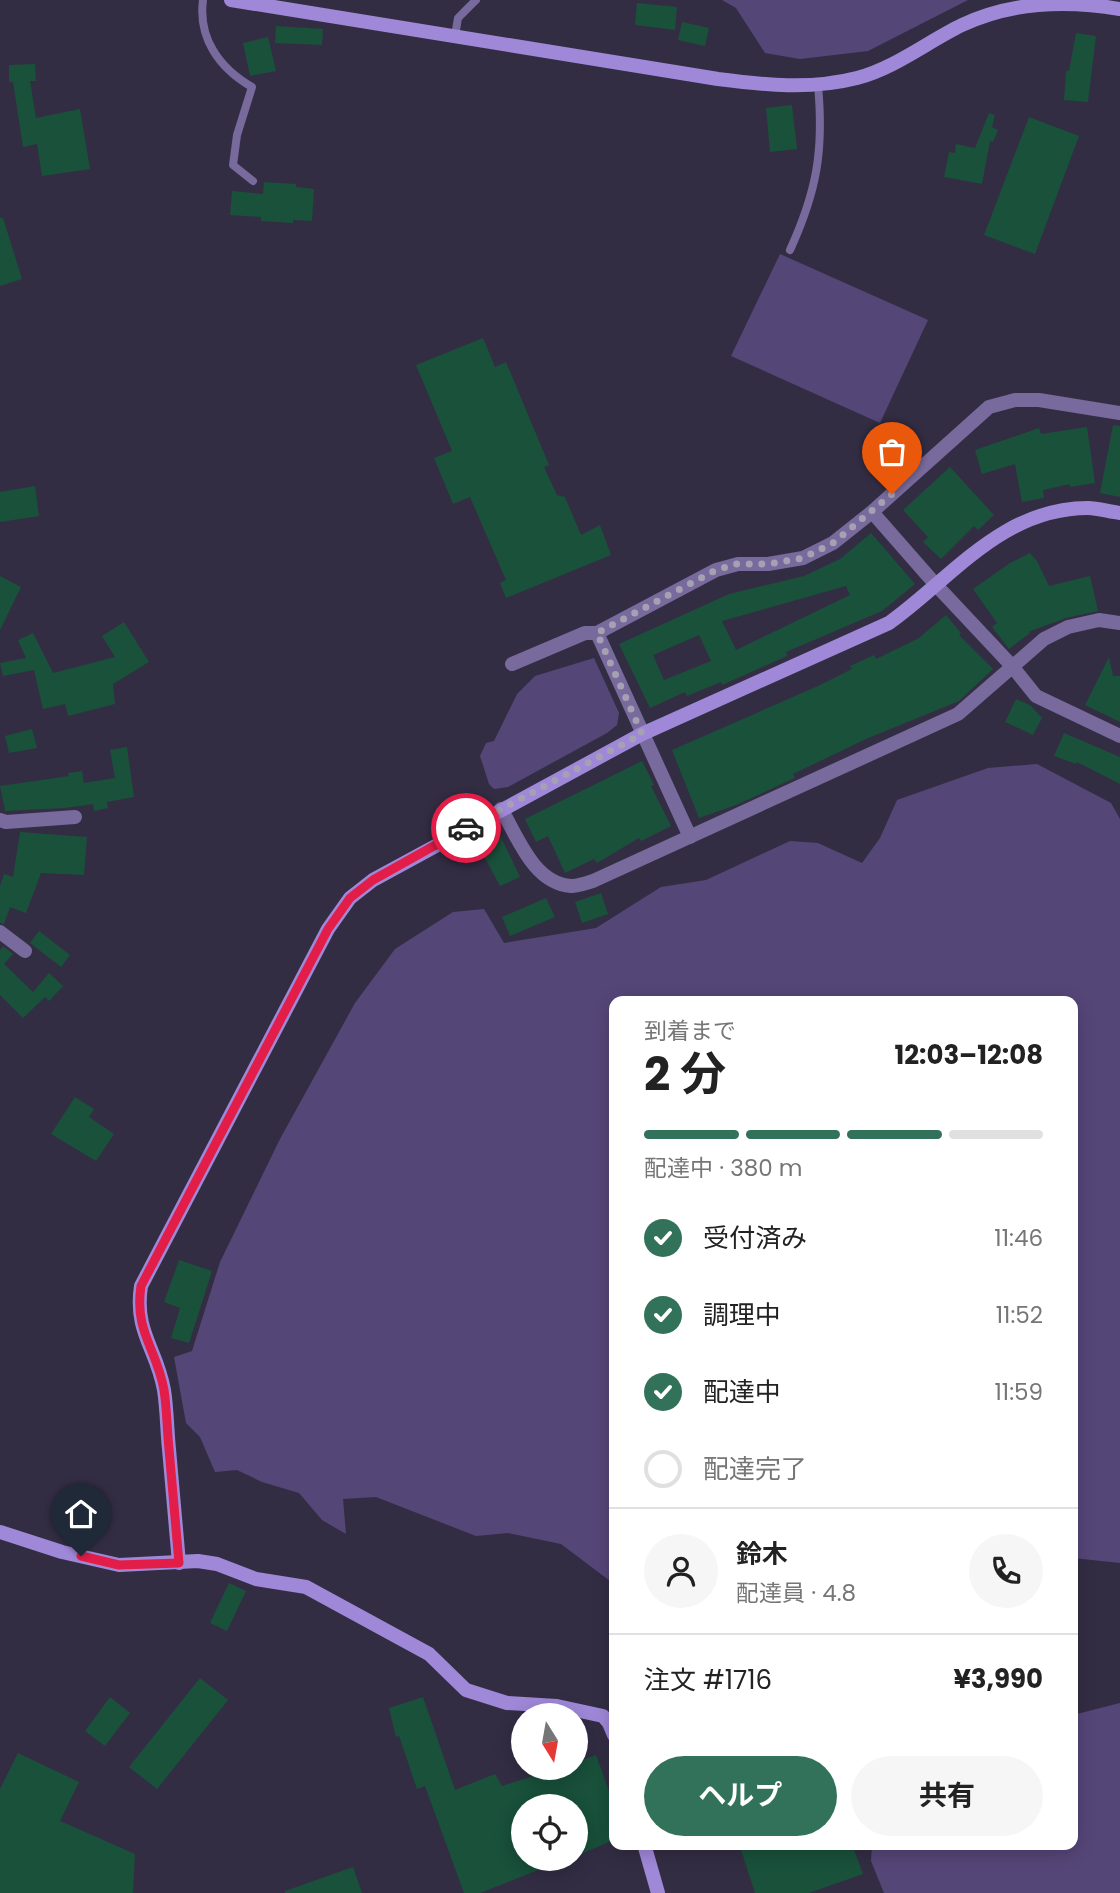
<!DOCTYPE html>
<html lang="ja">
<head>
<meta charset="utf-8">
<style>
	body { margin:0; font-family:Poppins,"Noto Sans JP",sans-serif; background:#f6f6f6; color:#222; height:100vh; display:flex; flex-direction:column; font-size:26px; white-space:nowrap }
	* { box-sizing:border-box; margin:0 }
	p { font-size:23px; color:#767676 }
	.icon { flex:none; width:38px; height:38px; fill:none; stroke:currentColor; stroke-width:2; stroke-linecap:round; stroke-linejoin:round }
	.map { position:relative; flex:1; overflow:hidden }
	.side { position:absolute; left:609px; top:996px; width:469px; height:854px; display:flex; flex-direction:column; background:#fff; border-radius:14px; box-shadow:0 4px 18px #0003 }
	.side>* { flex:none }
	.needle { width:46px; rotate:169deg }
	.controls { position:absolute; left:511px; top:1703px; display:grid; gap:14px }
	.controls a { display:grid; place-items:center; width:77px; height:77px; border-radius:50%; background:#fff; box-shadow:0 4px 18px #0003; font-size:35px }
	.pin { position:absolute; display:grid; place-items:center; width:60px; height:60px; color:#fff; margin:-72px -30px; border-radius:50% 50% 50% 0; rotate:-45deg; box-shadow:0 0 7px #0007 }
	.pin .icon { rotate:45deg }
	.courier { position:absolute; display:grid; place-items:center; width:70px; height:70px; margin:-35px; border:5px solid #e11d48; border-radius:50%; background:#fff; color:#222; box-shadow:0 2px 9px #0007 }
	.overview em { font-style:normal; font-weight:700 }
	.overview div { display:flex; flex-direction:column-reverse }
	.overview { display:flex; align-items:center; justify-content:space-between; height:119px; padding:0 35px }
	h1 { font-size:46px; font-weight:700; line-height:52px }
	.bar { display:grid; grid-template-columns:repeat(4,1fr); gap:10px 7px; align-content:center; height:84px; padding:0 35px }
	.bar i { height:9px; border-radius:5px; background:#e0e0e0 }
	.bar .current { background:#32725a }
	.bar p { grid-column:span 4 }
	.line { display:flex; align-items:center; gap:18px; padding:0 35px; border-top:2px solid #e0e0e0 }
	.line div { flex:1 }
	.round { display:grid; place-items:center; flex:none; width:74px; height:74px; border-radius:37px; background:#f6f6f6 }
	ol { padding:0 35px; list-style:none }
	li { display:flex; align-items:center; gap:21px; height:77px }
	li p { margin-inline-start:auto }
	li .icon { padding:7px; border-radius:50%; background:#32725a; color:#fff; stroke-width:4 }
	li:last-child { color:#767676 }
	li i { width:38px; height:38px; border:4px solid #e0e0e0; border-radius:50% }
	.cta { display:flex; gap:14px; margin-top:auto; padding:14px 35px }
	.cta a { flex:1; height:80px; border-radius:42px; background:#32725a; color:#fff; font-size:28px; font-weight:700; line-height:80px; text-align:center }
	.cta a+a { background:#f6f6f6; color:#222 }
	.map>svg:first-child { display:block }
	.green { fill:#554678 }
	.building { fill:#19513b; fill-rule:evenodd }
	.lines { fill:none; stroke-linecap:round; stroke-linejoin:round }
	.lane { stroke:#786a9c; stroke-width:8 }
	.street { stroke:#786a9c; stroke-width:14 }
	.secondary { stroke:#a088d9; stroke-width:14 }
	.done { stroke:#a5a1b2; stroke-width:7; stroke-dasharray:0 12.6 }
	.route { stroke:#e11d48; stroke-width:9 }
</style>
</head>
<body>
<div class="map">
<svg width="1120" height="1893" viewBox="0 0 1120 1893">
	<rect width="100%" height="100%" fill="#332d44"/>
	<g class="green">
		<polygon points="722,0 968,0 868,51 800,59 765,53 736,8"/>
		<polygon points="780,254 928,320 880,423 731,356"/>
		<polygon points="594,658 619,713 617,725 607,733 508,787 494,789 489,784 480,756 486,743 494,741 517,694 535,676"/>
		<polygon points="1037,764 1111,803 1120,819 1120,1563 1073,1558 1073,1001 614,1001 614,1584 561,1544 508,1533 476,1536 376,1497 343,1499 346,1534 322,1520 299,1493 262,1482 237,1470 215,1472 200,1437 186,1423 174,1357 192,1351 220,1262 280,1139 355,1003 395,949 453,912 484,909 504,943 596,928 661,887 706,880 790,841 818,843 862,863 880,838 897,800 988,768"/>
		<polygon points="1120,1703 1120,1893 884,1893 871,1861 872,1845 1073,1844 1073,1715"/>
	</g>
	<g class="building">
		<polygon points="637,3 677,7 675,30 635,25"/>
		<polygon points="682,22 709,28 705,46 678,40"/>
		<polygon points="276,26 323,29 322,45 275,43"/>
		<polygon points="1076,33 1096,36 1088,102 1064,100 1066,71 1069,71"/>
		<polygon points="268,37 276,71 250,76 243,43"/>
		<polygon points="35,64 36,81 30,81 36,118 80,109 90,169 42,176 37,144 23,147 13,82 9,82 9,65"/>
		<polygon points="792,105 797,149 770,152 766,108"/>
		<polygon points="989,113 995,115 992,127 998,130 993,142 990,141 982,184 944,177 949,152 955,153 956,144 975,148"/>
		<polygon points="1029,117 1079,136 1035,254 984,235"/>
		<polygon points="264,182 296,184 296,187 314,189 312,221 293,220 293,223 261,221 261,217 230,215 232,191 263,194"/>
		<polygon points="0,218 3,218 22,279 0,286"/>
		<polygon points="483,338 495,367 506,362 549,465 544,467 557,495 565,497 581,535 600,525 611,555 506,598 500,583 506,580 470,497 453,504 434,458 452,451 416,365"/>
		<polygon points="1113,425 1120,426 1120,497 1100,493"/>
		<polygon points="1087,427 1095,483 1070,487 1070,484 1043,490 1044,498 1022,502 1015,464 982,474 975,450 1039,428 1041,434"/>
		<polygon points="950,467 994,515 978,530 974,526 941,559 923,542 928,537 903,510"/>
		<polygon points="35,486 39,516 0,522 0,492"/>
		<path d="M 871,533 L 915,584 L 882,611 L 786,652 L 787,656 L 722,685 L 721,682 L 687,696 L 685,692 L 650,708 L 619,644 L 729,594 L 804,576 L 840,559 ZM 846,586 L 850,595 L 736,650 L 722,621 ZM 699,635 L 711,661 L 664,680 L 653,655 Z"/>
		<polygon points="1030,553 1037,561 1049,586 1090,576 1098,611 1066,618 1028,632 1030,633 1009,649 992,627 997,623 973,589 1010,563"/>
		<polygon points="0,576 21,587 0,630"/>
		<polygon points="946,615 961,633 959,635 993,669 959,701 866,739 793,774 795,778 736,805 699,818 672,750 818,686 852,669 850,666 874,655 876,659 919,638"/>
		<polygon points="124,622 149,662 113,684 115,704 68,716 65,704 43,709 34,670 3,676 0,663 26,658 18,640 33,633 53,673 115,657 102,636"/>
		<polygon points="1109,657 1113,676 1120,676 1120,722 1085,705"/>
		<polygon points="1016,699 1030,705 1042,718 1033,735 1005,722"/>
		<polygon points="32,729 37,748 9,753 5,736"/>
		<polygon points="1064,733 1120,757 1120,784 1077,762 1076,764 1054,756"/>
		<polygon points="127,747 134,797 107,802 108,808 94,811 93,804 65,808 5,811 0,786 69,776 68,773 82,771 84,783 115,778 110,750"/>
		<polygon points="642,761 654,785 651,786 671,826 641,841 639,838 597,863 594,859 565,873 548,836 536,842 525,819"/>
		<polygon points="20,832 87,837 84,875 41,873 26,913 10,907 4,924 0,923 0,886 4,874 13,877"/>
		<polygon points="501,837 520,877 500,886 479,847"/>
		<polygon points="601,893 608,914 582,923 575,902"/>
		<polygon points="546,898 555,917 510,936 502,917"/>
		<polygon points="39,931 70,955 61,967 30,943"/>
		<polygon points="3,946 13,954 4,964 33,992 49,973 63,986 49,1001 45,997 23,1018 0,995 0,950"/>
		<polygon points="75,1097 94,1109 89,1117 114,1134 96,1161 51,1134"/>
		<polygon points="179,1260 212,1271 189,1343 171,1338 180,1308 164,1302"/>
		<polygon points="229,1583 246,1591 227,1631 210,1623"/>
		<polygon points="200,1678 228,1700 157,1789 129,1767"/>
		<polygon points="110,1697 130,1713 105,1746 85,1731"/>
		<polygon points="423,1697 455,1790 495,1774 502,1786 558,1768 576,1768 576,1762 596,1755 614,1805 614,1840 576,1856 576,1806 523,1806 523,1858 566,1859 480,1893 464,1893 425,1786 417,1789 399,1736 396,1737 389,1708"/>
		<polygon points="18,1753 79,1782 60,1821 135,1854 133,1893 0,1893 0,1789"/>
		<polygon points="739,1844 852,1844 863,1874 809,1893 755,1893"/>
		<polygon points="353,1867 362,1893 285,1893 285,1891"/>
	</g>
	<g class="lines">
		<g class="lane">
			<path d="M 203,0 C 198,38 219,68 252,87 L 237,135 L 233,165 L 253,181"/>
			<polyline points="455,36 458,18 476,0"/>
			<path d="M 790,250 C 817,191 824,150 818,85"/>
		</g>
		<g class="street">
			<polyline points="872,512 936,585 1012,666 1036,696 1120,736"/>
			<polyline points="512,664 585,633 597,633"/>
			<path d="M 501,809 C 518,837 533,883 571,886 C 578,886 586,883 593,881 L 958,714 L 1044,639 L 1068,627 L 1099,620 L 1120,623"/>
			<polyline points="0,820 6,822 75,817"/>
			<polyline points="690,837 597,633 716,570 738,564 768,564 803,558 833,543 872,512 989,407 1015,400 1039,400 1120,413"/>
			<polyline points="0,932 25,951"/>
		</g>
		<g class="secondary">
			<path d="M 231,0 L 718,79 C 765,85 810,90 857,78 C 895,68 927,42 962,25 C 1011,2 1067,0 1120,9"/>
			<polyline points="0,1532 62,1552 119,1565 198,1561 217,1564 256,1579 306,1587 429,1654 466,1690 507,1703 557,1706 603,1716 609,1723 614,1735"/>
			<path d="M 179,1563 C 176,1525 172,1487 169,1449 C 167,1430 167,1409 164,1390 C 157,1349 134,1332 141,1286 L 328,929 L 350,898 L 373,880 L 642,734 L 889,623 C 952,578 1002,508 1088,508 C 1098,508 1110,512 1120,513"/>
			<polyline points="644,1844 658,1893"/>
		</g>
	</g>
	<g class="lines">
		<polyline class="done" points="466,828 642,734 597,633 716,570 737,564 768,564 803,558 833,543 892,494"/>
		<path class="route" d="M 81,1556 L 119,1565 L 179,1563 C 176,1525 172,1487 169,1449 C 167,1430 167,1409 164,1390 C 157,1349 134,1332 141,1286 L 328,929 L 350,898 L 373,880 L 466,828"/>
	</g>
</svg>
<div class="controls">
<a><svg class="needle" viewBox="-14 -14 28 28"><path d="M0-13l5 13h-10z" fill="#e53935"/><path d="M0 13l5-13h-10z" fill="#767676"/></svg></a>
<a><svg class="icon" aria-label="locate" viewBox="0 0 24 24"><circle cx="12" cy="12" r="6"/><path d="M12 2v4M12 18v4M2 12h4M18 12h4"/></svg></a>
</div>
<div class="pin" style="left:892px;top:494px;background:#ea580c"><svg class="icon" aria-label="bag" viewBox="0 0 24 24"><path d="M5 8h14l-1 12H6zM9 8a3 3 0 0 1 6 0"/></svg></div>
<div class="pin" style="left:81px;top:1556px;background:#1f2937"><svg class="icon" aria-label="home" viewBox="0 0 24 24"><path d="M3 11l9-7 9 7M6 9v11h12V9"/></svg></div>
<div class="courier" style="left:466px;top:828px"><svg class="icon" aria-label="car" viewBox="0 0 24 24"><path d="M5 17H2v-5l4-1 3-4h7l3 4 3 1v5h-3M9 17h6M6 11h13"/><circle cx="7" cy="17" r="2"/><circle cx="17" cy="17" r="2"/></svg></div>
<section class="side">
<div class="overview"><div><h1>2 分</h1><p>到着まで</p></div><em>12:03–12:08</em></div>
<div class="bar"><i class="current"></i><i class="current"></i><i class="current"></i><i></i><p>配達中 · 380 m</p></div>
<ol>
<li><svg class="icon" aria-label="check" viewBox="0 0 24 24"><path d="M5 12l5 5 9-10"/></svg>受付済み<p>11:46</p></li>
<li><svg class="icon" aria-label="check" viewBox="0 0 24 24"><path d="M5 12l5 5 9-10"/></svg>調理中<p>11:52</p></li>
<li><svg class="icon" aria-label="check" viewBox="0 0 24 24"><path d="M5 12l5 5 9-10"/></svg>配達中<p>11:59</p></li>
<li><i></i>配達完了</li>
</ol>
<div class="line" style="height:126px"><a class="round"><svg class="icon" aria-label="person" viewBox="0 0 24 24"><circle cx="12" cy="8" r="4"/><path d="M4 21q1-7 8-7t8 7"/></svg></a><div><b>鈴木</b><p>配達員 · 4.8</p></div><a class="round"><svg class="icon" aria-label="phone" viewBox="0 0 24 24"><path d="M5 4h4l2 5-3 2q2 4 5 5l2-3 5 2v4C11 20 4 13 5 4z"/></svg></a></div>
<div class="line" style="height:91px"><div>注文 #1716</div><b>¥3,990</b></div>
<div class="cta"><a>ヘルプ</a><a>共有</a></div>
</section>
</div>
</body>
</html>
